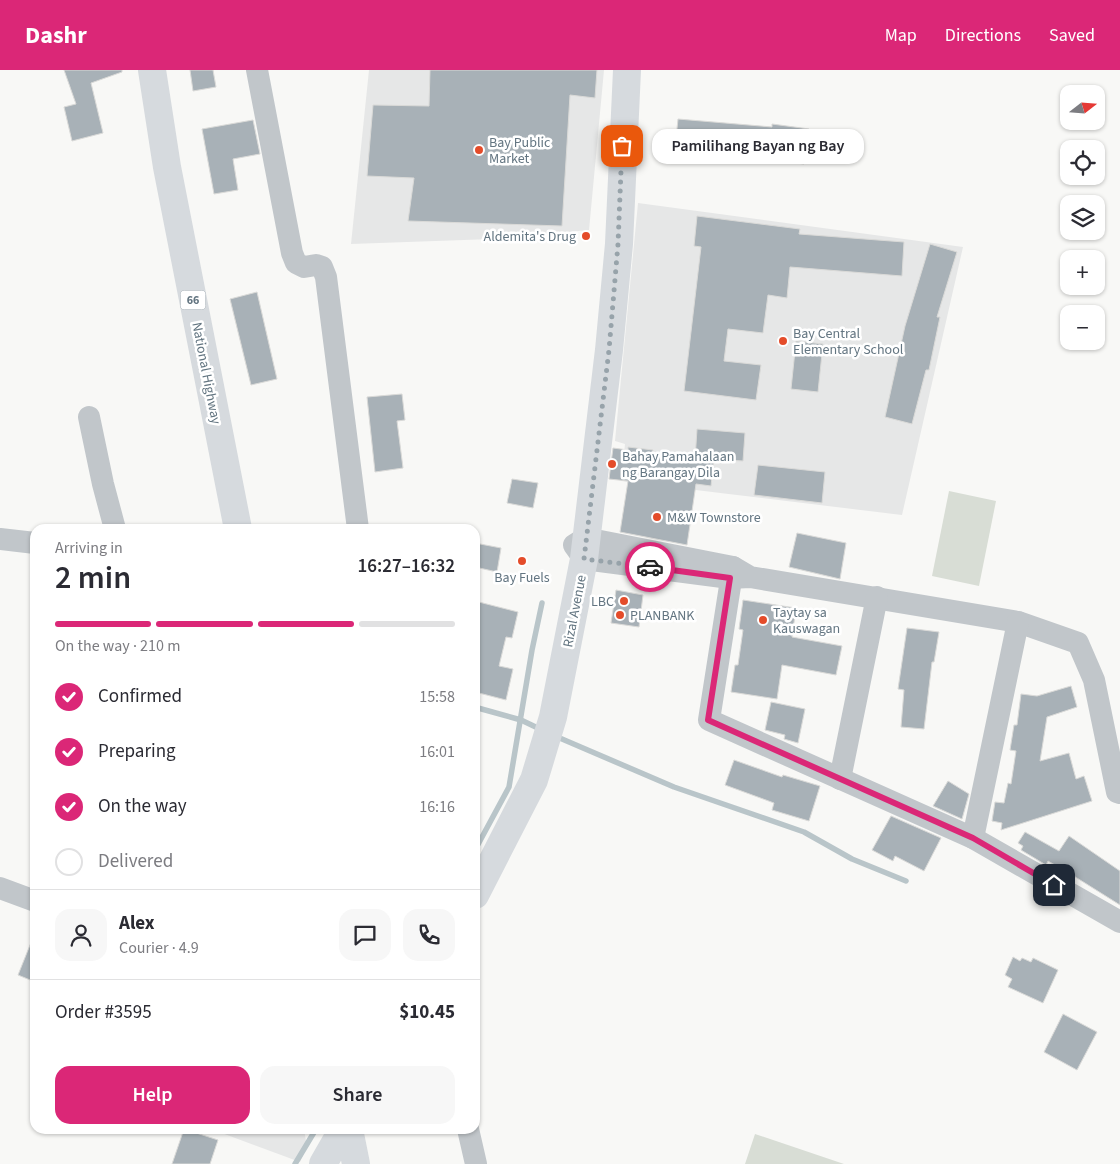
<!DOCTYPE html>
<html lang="en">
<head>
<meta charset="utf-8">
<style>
	body { margin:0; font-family:"Source Sans 3",sans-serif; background:#f7f7f7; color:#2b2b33; height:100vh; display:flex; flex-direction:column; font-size:19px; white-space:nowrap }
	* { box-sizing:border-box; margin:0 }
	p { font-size:16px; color:#7c7c81 }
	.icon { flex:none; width:28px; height:28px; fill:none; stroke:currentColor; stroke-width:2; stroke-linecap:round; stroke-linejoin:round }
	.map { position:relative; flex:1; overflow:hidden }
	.details { position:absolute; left:30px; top:454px; width:450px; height:610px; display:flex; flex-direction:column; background:#fff; border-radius:15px; box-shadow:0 1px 4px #0004 }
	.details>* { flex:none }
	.needle { width:32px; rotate:73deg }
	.buttons { position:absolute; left:1060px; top:15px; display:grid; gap:10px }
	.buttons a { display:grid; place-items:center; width:45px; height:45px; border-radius:10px; background:#fff; box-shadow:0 1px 4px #0004; font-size:25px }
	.pin { position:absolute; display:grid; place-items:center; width:42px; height:42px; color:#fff; margin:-21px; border-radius:10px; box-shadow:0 2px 8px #0006 }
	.courier { position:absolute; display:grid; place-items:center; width:50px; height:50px; margin:-25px; border:4px solid #db2777; border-radius:50%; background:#fff; color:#222; box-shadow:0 1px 6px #0007 }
	.bubble { position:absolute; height:35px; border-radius:15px; background:#fff; box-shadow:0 1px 4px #0004; font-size:16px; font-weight:600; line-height:35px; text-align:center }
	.head em { font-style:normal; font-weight:600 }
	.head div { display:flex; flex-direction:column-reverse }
	.head { display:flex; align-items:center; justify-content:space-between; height:85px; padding:0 25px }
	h1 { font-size:32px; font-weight:600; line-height:38px }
	.bar { display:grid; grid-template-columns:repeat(4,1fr); gap:8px 5px; align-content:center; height:60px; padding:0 25px }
	.bar i { height:6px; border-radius:4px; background:#e1e1e2 }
	.bar .active { background:#db2777 }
	.bar p { grid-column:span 4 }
	.line { display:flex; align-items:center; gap:12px; padding:0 25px; border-top:1px solid #e1e1e2 }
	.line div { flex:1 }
	.round { display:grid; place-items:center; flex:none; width:52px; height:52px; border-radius:15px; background:#f7f7f7 }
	ol { padding:0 25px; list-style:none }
	li { display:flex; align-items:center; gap:15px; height:55px }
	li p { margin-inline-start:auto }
	li .icon { padding:5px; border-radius:50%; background:#db2777; color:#fff; stroke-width:4 }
	li:last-child { color:#7c7c81 }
	li i { width:28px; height:28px; border:2px solid #e1e1e2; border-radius:50% }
	.cta { display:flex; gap:10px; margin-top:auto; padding:10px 25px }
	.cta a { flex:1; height:58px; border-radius:15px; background:#db2777; color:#fff; font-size:20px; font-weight:600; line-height:58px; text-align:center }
	.cta a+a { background:#f7f7f7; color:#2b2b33 }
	header { display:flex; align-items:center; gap:30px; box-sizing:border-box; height:70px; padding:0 25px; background:#db2777; color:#fff }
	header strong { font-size:24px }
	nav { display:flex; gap:28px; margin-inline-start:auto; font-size:18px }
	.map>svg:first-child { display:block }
	.built { fill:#e6e7e7 }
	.green { fill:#d8ddd5 }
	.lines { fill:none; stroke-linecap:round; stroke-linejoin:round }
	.stream { stroke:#b9c5c9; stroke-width:5.5 }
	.building { fill:#a8b1b7; stroke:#dadad8 }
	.minor { stroke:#c1c6ca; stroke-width:22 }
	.major { stroke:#d6dade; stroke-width:28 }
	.done { stroke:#97a3aa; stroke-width:5; stroke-dasharray:0 9 }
	.route { stroke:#db2777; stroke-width:6 }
	.poi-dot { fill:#e44c2a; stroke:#fff; stroke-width:2 }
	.labels { text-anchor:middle; stroke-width:5; stroke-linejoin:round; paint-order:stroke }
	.shield { fill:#fff; stroke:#929ea7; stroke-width:1 }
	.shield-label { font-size:12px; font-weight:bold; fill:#637581 }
	.poi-label { font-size:14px; fill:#637581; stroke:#fff; text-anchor:start }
	.street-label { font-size:14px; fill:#637581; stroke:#fff }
</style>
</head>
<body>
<header>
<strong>Dashr</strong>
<nav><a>Map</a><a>Directions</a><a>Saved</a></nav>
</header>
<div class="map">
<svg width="1120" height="1094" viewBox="0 0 1120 1094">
	<rect width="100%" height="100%" fill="#f8f8f6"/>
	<g class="built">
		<polygon points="369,0 604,0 589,160 492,169 351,174"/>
		<polygon points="638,133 963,177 902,445 621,411 625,374 615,371"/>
		<polygon points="211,1059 304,1059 307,1077 300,1092"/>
	</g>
	<g class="green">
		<polygon points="949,421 996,431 979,516 932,506"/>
		<polygon points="755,1064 844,1094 745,1094"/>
	</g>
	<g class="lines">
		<g class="stream">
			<polyline points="478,638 521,650 542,660"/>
			<polyline points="555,666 674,717 804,762 852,789 906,811"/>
			<polyline points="475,780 509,717 532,580 542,533"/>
			<polyline points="295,1094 316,1059"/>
		</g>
	</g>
	<g class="building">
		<polygon points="64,0 122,0 122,2 91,13 103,63 72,71 64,37 76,34"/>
		<polygon points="190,0 213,0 216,17 193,21"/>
		<polygon points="430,0 597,0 595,28 570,25 562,156 408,151 414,108 367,106 373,35 429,36"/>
		<polygon points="678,49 772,57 772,54 809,59 804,94 768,89 768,86 675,78"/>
		<polygon points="253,50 260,84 233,89 238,120 214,124 202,59"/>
		<polygon points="697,146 800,159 799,164 904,172 902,206 790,197 787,228 768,225 763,263 728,259 724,291 761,295 756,330 684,321 701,177 694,176"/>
		<polygon points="930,174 957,182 937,247 940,247 929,300 926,300 912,354 885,347 905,256"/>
		<polygon points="257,222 277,309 251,315 230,229"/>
		<polygon points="796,271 823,274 818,322 791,319"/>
		<polygon points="402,324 405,350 397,351 403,398 375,402 367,327"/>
		<polygon points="697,359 745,363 743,391 714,389 711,416 696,414 687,475 620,462 628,411 609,409 613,378 628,380 628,377 653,380 652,385 695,390"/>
		<polygon points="758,395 825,402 822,433 754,425"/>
		<polygon points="512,409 538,413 533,438 507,433"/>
		<polygon points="797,463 846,473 840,509 789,497"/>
		<polygon points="475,473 501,478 497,502 475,497"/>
		<polygon points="616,520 643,525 639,557 611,553"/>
		<polygon points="743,530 796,538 792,567 842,576 836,605 782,595 777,629 731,622 735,595 738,595 743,560 739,559"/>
		<polygon points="475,531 518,542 512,568 506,567 499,596 513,599 506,630 475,622"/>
		<polygon points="907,558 939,562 934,592 932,592 924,659 901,657 904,620 898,619"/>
		<polygon points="1071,616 1077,637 1047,647 1040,691 1069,683 1076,709 1084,706 1092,731 1001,760 1002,753 992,751 995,732 1004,733 1008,713 1011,714 1016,681 1010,680 1014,655 1017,655 1021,624 1037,626"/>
		<polygon points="771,632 805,639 798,673 784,669 785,665 765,660"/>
		<polygon points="734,690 782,707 783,705 820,716 809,751 772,740 774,733 725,715"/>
		<polygon points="948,711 969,724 962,749 933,736"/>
		<polygon points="891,746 941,768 924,801 895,786 893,791 872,780"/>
		<polygon points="1025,762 1059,781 1069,766 1120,801 1120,835 1069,803 1048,791 1046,795 1021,780 1023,776 1018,773"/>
		<polygon points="34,865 35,865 35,912 18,905"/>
		<polygon points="1013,887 1020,891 1022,888 1031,892 1033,888 1058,900 1043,933 1008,917 1012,909 1005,905"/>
		<polygon points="1063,944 1097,962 1077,1000 1044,982"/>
		<polygon points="184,1059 218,1070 210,1094 172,1094"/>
	</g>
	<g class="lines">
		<g class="minor">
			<polyline points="257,0 292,183 296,193 304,197 316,195 322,197 326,207 358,459"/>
			<polyline points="89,347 103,414 115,459"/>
			<polyline points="0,469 35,473"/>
			<polyline points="733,497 709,650 973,768 1120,852"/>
			<polyline points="750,507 733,497 585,468 574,475 584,489 730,508 750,507 1018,552 1078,573 1094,610 1117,722 1120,723"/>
			<polyline points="840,709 877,527"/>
			<polyline points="973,768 1018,552"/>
			<polyline points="0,818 35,831"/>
			<polyline points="468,1059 476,1094"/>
		</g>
		<g class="major">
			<polyline points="152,0 167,97 238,459"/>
			<polyline points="475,825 534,710 553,647 584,489 609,280 619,174 627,0"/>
			<polyline points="349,1059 356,1094"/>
			<polyline points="323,1094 343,1059"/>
		</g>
	</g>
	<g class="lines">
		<polyline class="done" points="622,76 618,174 609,280 584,489 650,497"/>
		<polyline class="route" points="650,497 730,508 708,650 973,768 1054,815"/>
	</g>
	<g class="poi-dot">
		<circle cx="479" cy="80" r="5"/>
		<circle cx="586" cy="166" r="5"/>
		<circle cx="783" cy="271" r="5"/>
		<circle cx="612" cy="394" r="5"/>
		<circle cx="657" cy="447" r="5"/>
		<circle cx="522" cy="491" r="5"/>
		<circle cx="624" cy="531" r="5"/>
		<circle cx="620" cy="545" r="5"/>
		<circle cx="763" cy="550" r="5"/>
	</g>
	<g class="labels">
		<rect class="shield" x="180.5" y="220.5" width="25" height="19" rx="4"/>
		<g class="shield-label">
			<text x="193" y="234">66</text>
		</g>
		<g class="poi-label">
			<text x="489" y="77">Bay Public<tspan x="489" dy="16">Market</tspan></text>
			<text x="576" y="171" text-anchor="end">Aldemita's Drug</text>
			<text x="793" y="268">Bay Central<tspan x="793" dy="16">Elementary School</tspan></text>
			<text x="622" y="391">Bahay Pamahalaan<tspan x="622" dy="16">ng Barangay Dila</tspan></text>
			<text x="667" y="452">M&amp;W Townstore</text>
			<text x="522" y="512" text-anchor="middle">Bay Fuels</text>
			<text x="614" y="536" text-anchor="end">LBC</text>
			<text x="773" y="547">Taytay sa<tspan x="773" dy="16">Kauswagan</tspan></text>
			<text x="630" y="550">PLANBANK</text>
		</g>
		<g class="street-label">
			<text transform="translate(207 303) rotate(79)" y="5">National Highway</text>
			<text transform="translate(574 541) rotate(-79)" y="5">Rizal Avenue</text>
		</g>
	</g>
</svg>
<div class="buttons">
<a><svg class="needle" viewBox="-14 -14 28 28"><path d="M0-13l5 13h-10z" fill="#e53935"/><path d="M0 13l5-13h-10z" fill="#7c7c81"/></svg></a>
<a><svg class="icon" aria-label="locate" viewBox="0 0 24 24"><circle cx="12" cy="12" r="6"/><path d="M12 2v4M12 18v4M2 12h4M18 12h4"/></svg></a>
<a><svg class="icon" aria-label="layers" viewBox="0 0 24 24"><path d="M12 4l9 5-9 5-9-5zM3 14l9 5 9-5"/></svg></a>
<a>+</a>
<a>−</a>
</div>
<div class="pin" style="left:622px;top:76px;background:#ea580c"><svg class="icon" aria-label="bag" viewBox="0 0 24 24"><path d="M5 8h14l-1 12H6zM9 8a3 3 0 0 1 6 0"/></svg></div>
<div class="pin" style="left:1054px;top:815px;background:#1f2937"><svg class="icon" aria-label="home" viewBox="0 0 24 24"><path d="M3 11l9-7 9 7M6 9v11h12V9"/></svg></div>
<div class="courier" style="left:650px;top:497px"><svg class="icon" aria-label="car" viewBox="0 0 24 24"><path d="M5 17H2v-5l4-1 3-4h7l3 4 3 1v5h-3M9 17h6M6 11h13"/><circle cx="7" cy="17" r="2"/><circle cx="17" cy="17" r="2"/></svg></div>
<div class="bubble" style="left:652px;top:59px;width:212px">Pamilihang Bayan ng Bay</div>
<section class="details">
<div class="head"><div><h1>2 min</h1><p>Arriving in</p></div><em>16:27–16:32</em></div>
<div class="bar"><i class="active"></i><i class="active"></i><i class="active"></i><i></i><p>On the way · 210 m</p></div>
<ol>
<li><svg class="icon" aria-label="check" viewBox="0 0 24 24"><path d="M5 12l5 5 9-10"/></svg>Confirmed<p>15:58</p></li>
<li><svg class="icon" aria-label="check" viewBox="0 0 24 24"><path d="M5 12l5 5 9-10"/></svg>Preparing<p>16:01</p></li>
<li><svg class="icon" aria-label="check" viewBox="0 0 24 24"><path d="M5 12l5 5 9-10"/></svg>On the way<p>16:16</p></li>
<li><i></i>Delivered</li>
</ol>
<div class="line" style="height:90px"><a class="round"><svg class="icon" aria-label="person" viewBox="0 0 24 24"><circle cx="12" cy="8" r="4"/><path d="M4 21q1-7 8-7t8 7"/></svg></a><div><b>Alex</b><p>Courier · 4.9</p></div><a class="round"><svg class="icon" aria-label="chat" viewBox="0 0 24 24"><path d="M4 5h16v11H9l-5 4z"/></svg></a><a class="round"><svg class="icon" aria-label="phone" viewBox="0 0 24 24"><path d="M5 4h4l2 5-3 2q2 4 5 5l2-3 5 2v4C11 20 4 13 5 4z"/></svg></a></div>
<div class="line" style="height:65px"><div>Order #3595</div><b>$10.45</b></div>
<div class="cta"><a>Help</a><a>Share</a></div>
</section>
</div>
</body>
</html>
